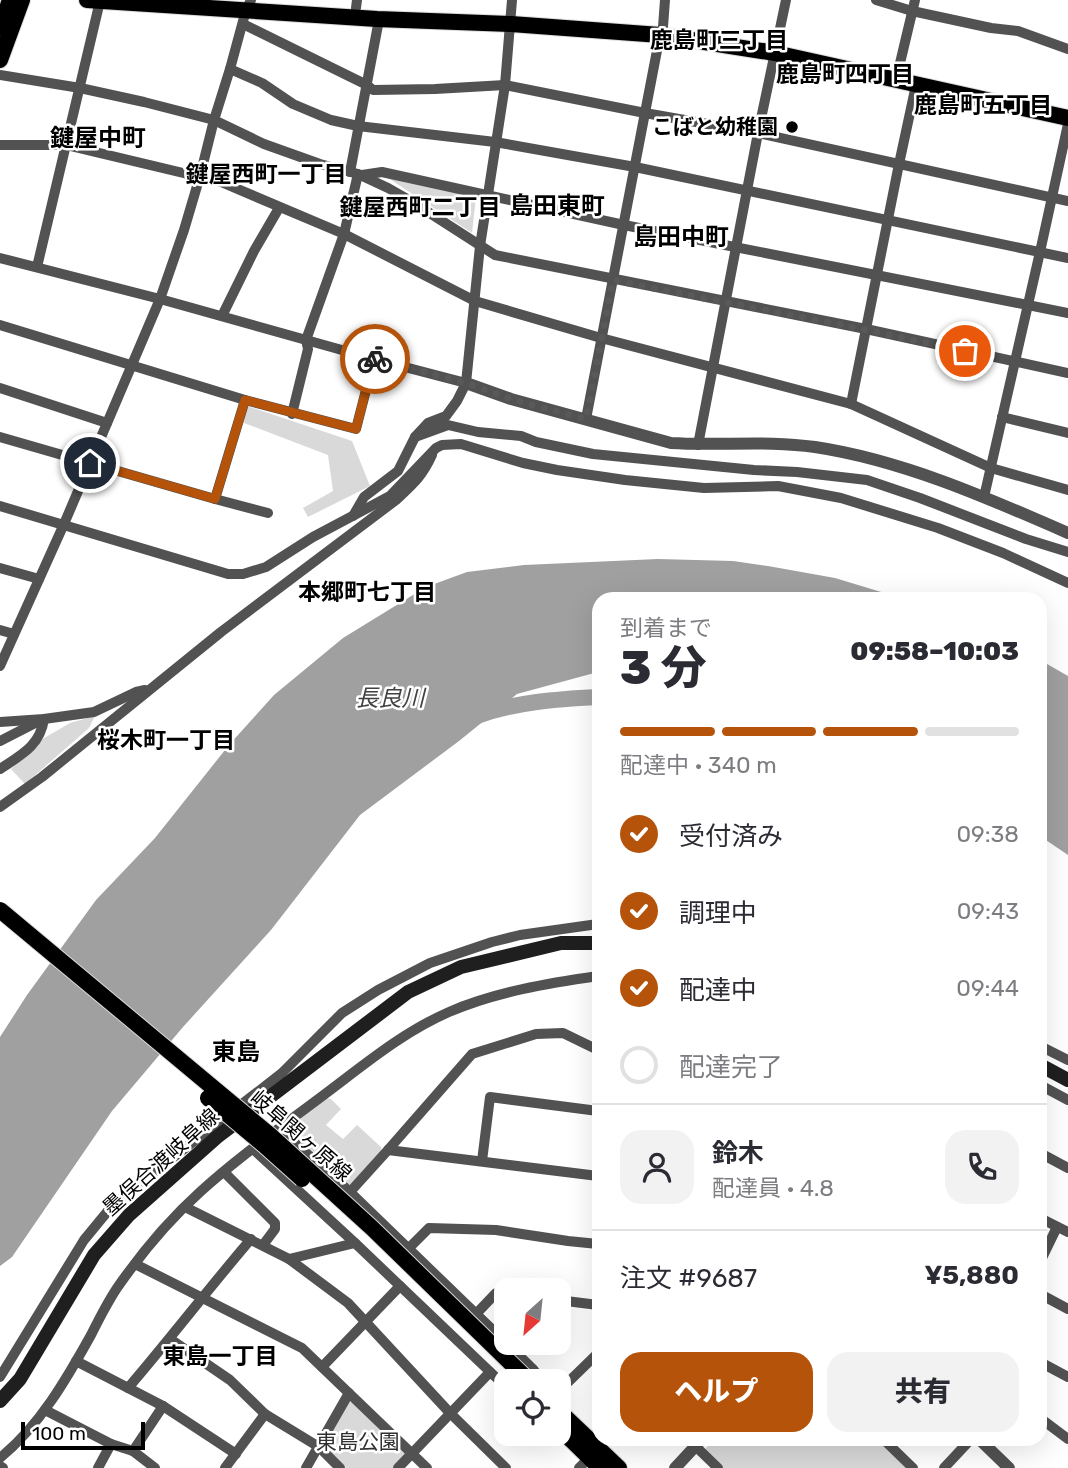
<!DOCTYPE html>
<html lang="ja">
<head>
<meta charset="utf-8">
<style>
	body { margin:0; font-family:Rubik,"Noto Sans JP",sans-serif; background:#f2f2f3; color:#2b2b33; height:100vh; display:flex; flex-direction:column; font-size:26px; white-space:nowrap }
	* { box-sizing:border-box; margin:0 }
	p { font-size:23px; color:#7c7c81 }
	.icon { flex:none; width:38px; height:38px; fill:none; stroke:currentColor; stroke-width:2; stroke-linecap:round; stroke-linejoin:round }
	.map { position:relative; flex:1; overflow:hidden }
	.details { position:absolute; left:592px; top:592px; width:455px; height:854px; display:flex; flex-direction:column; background:#fff; border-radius:21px; box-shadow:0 7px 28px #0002 }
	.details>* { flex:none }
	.needle { width:46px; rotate:207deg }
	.buttons { position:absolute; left:494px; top:1278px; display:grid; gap:14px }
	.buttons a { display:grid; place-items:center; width:77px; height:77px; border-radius:14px; background:#fff; box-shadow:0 7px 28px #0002; font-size:35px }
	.scale { position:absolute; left:21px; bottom:18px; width:124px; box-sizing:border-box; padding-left:7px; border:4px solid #000; border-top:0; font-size:19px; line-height:24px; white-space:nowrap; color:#000; -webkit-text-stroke:5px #fff; paint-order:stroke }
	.pin { position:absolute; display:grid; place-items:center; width:60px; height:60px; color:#fff; margin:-30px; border:4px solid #fff; border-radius:50%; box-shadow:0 2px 7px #0007 }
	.courier { position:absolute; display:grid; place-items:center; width:70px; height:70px; margin:-35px; border:5px solid #b45309; border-radius:50%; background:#fff; color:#222; box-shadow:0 2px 9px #0007 }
	.head em { font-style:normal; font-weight:800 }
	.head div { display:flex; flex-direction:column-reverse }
	.head { display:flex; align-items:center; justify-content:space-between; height:119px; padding:0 28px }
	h1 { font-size:46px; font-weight:800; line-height:52px }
	.bar { display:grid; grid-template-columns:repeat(4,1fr); gap:10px 7px; align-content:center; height:84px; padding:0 28px }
	.bar i { height:9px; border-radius:5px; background:#e1e1e2 }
	.bar .active { background:#b45309 }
	.bar p { grid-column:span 4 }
	.line { display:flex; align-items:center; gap:18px; padding:0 28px; border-top:2px solid #e1e1e2 }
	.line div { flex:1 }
	.round { display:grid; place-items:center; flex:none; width:74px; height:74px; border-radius:21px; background:#f2f2f3 }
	ol { padding:0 28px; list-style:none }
	li { display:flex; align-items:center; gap:21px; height:77px }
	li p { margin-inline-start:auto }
	li .icon { padding:7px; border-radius:50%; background:#b45309; color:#fff; stroke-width:4 }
	li:last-child { color:#7c7c81 }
	li i { width:38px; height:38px; border:4px solid #e1e1e2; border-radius:50% }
	.cta { display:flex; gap:14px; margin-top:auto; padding:14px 28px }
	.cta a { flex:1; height:80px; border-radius:21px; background:#b45309; color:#fff; font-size:28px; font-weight:800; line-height:80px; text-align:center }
	.cta a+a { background:#f2f2f3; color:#2b2b33 }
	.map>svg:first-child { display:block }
	.green { fill:#d9d9d9 }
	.water { fill:#a0a0a0 }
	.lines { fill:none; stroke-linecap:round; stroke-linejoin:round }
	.river { stroke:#a0a0a0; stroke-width:16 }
	.primary-casing { stroke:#dbdbdb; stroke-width:18 }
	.minor { stroke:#525252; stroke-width:10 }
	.tertiary { stroke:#525252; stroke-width:12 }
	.secondary { stroke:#1f1f1f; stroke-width:14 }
	.primary { stroke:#000; stroke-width:16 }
	.primary-bridge-casing { stroke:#dbdbdb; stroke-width:18; stroke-linecap:butt }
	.primary-bridge { stroke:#000; stroke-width:16 }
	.done { stroke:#595959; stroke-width:7; stroke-dasharray:0 12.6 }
	.route { stroke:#b45309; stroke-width:9 }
	.poi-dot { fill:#000; stroke:#fff; stroke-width:2.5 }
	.labels { text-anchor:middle; stroke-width:5; stroke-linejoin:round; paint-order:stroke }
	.poi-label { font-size:21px; font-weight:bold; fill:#000; stroke:#fff; text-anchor:end }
	.street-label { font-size:21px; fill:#000; stroke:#fff }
	.park-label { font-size:21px; fill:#303030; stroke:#fff }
	.neighbourhood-label { font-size:23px; font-weight:bold; fill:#000; stroke:#fff }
	.water-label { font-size:23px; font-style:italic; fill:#414141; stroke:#fff }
	.quarter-label { font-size:24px; font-weight:bold; fill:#000; stroke:#fff }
</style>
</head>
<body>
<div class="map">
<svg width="1068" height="1468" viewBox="0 0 1068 1468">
	<rect width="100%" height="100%" fill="#fff"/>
	<g class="green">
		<polygon points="385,176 476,197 472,233"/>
		<polygon points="247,406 352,441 370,486 308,517 303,508 333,491 328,455 244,423"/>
		<polygon points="95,716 89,728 25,784 11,769 39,741 70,723"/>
		<polygon points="325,1098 331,1099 341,1109 326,1125 343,1139 357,1125 381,1147 382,1152 352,1184 348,1185 289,1131 289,1126"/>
		<polygon points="352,1401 406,1453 396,1468 346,1468 326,1449 325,1445 348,1402"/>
		<polygon points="715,1439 876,1439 906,1468 723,1468 706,1451 706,1448"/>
	</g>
	<g class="water">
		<polygon points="658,559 733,561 768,566 835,578 901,598 598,598 598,672 517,694 459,741 360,815 271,930 183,1027 112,1111 12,1257 0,1266 0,1037 27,995 96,900 155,838 229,745 274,695 343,638 426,587 467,572 524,565"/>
		<polygon points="1040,660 1068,676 1068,855 1040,836"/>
	</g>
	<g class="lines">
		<path class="river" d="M 477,716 C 515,702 558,699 598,697"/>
		<g class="primary-casing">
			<g id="primary">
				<polyline points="87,0 377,19 511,24 660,35 775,53 1068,118"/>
				<polyline points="0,28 10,0"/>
				<polyline points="0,60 22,0"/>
				<polyline points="558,1410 619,1468"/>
				<polyline points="558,1427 600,1468"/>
			</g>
		</g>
		<g class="minor">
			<polyline points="876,0 912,11 991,28 1018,31 1068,49"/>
			<polyline points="356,8 357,0"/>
			<polyline points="243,24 367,85 373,90 435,89 505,85 645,113 758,133 1068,201"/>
			<polyline points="663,27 665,0"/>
			<polyline points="230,69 262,83 293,104 331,120 358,126 495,142 635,167 1068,258"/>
			<polyline points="0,75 80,88 144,102 214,120 264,144 320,164 358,174 388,188 411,201 495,255 866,329 1068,373"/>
			<polyline points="896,80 915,0"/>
			<polyline points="0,145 66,145 221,182 344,234 475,301 601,338 851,404 991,468 1068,490"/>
			<polyline points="350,172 378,25 377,19"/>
			<polyline points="362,175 382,172 624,225 1068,313"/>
			<polyline points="0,258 160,299 374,359 466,383"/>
			<polyline points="37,267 100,1"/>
			<polyline points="222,316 254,251 279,208"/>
			<polyline points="0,325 245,400 356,429 374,359"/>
			<polyline points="0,388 107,423"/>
			<polyline points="851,404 899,164 916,85"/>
			<polyline points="292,414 308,349 306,340 344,234 358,174"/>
			<polyline points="1002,417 1068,433"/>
			<polyline points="586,419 660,35"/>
			<polyline points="0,437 215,499 268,513"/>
			<polyline points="415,437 448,425 478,432 521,436 536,442 593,454 754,470 797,472 867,480 920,498 1026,539 1068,552"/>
			<polyline points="698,445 758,133 786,0"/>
			<polyline points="984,497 1040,252 1068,124"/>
			<polyline points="215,499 245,400"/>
			<polyline points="0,506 228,574 243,574 266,567 313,537 390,496 436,448 442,445 461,444 523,463 557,470 625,480 704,488 778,486 841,498 938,528 1003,553 1068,583"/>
			<polyline points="353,516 364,497 398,471 415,437 428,423 446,416 457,401 466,383 480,246 505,85 512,0"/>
			<polyline points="0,568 39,579"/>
			<polyline points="0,630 14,634"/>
			<polyline points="0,666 64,524 160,299 184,230 200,176 214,120 230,69 246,10 251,0"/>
			<polyline points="0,722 44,719 94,712 136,692 145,690"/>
			<polyline points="0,741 41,720"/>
			<path d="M 0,769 C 21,755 40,746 44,719"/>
			<path d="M 0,807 L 42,777 L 221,632 L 396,500 C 413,484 422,477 432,455"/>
			<polyline points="1040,1046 1068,1060"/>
			<polyline points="1040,1085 1068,1100"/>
			<polyline points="279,1129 350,1192 533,1369 542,1381"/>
			<polyline points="253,1149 355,1243 506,1387"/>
			<polyline points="388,1150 598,1176"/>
			<polyline points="1040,1153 1068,1168"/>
			<polyline points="482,1161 490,1097 598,1111"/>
			<polyline points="224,1172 275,1223 275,1229 263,1245"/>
			<polyline points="350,1192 388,1150 472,1054 536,1034 563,1033 598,1050"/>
			<polyline points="185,1207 289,1259 348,1303 450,1413 506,1468"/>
			<polyline points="1040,1218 1068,1232"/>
			<polyline points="408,1249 429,1228 496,1230 568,1241 598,1244"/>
			<polyline points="289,1259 355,1243"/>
			<polyline points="1040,1262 1057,1227"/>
			<polyline points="135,1264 302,1348 427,1468"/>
			<polyline points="1040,1294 1068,1309"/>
			<polyline points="558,1300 598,1305"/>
			<polyline points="476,1314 496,1293 506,1294"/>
			<polyline points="170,1339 230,1380 265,1414 319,1447 340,1468"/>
			<polyline points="76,1361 163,1406 236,1454"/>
			<polyline points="1040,1362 1068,1377"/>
			<polyline points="322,1367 400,1286"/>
			<polyline points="0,1377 84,1240 112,1206 135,1187 282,1073 342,1013 378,990 430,963 492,942 520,935 598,924"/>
			<path d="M 128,1388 C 170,1339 209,1288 251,1239"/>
			<polyline points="558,1392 598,1353 598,1346"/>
			<polyline points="45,1410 111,1444 133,1451 155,1468"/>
			<polyline points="1040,1418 1068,1439"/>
			<polyline points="687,1438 718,1468"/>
			<polyline points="882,1438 913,1468"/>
			<polyline points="133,1451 163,1406"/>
			<path d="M 0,1458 C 40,1425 66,1380 91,1335 C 99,1319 107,1303 117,1288 C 140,1255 170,1219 200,1192 C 238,1157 284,1125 325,1094 C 365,1064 403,1032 449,1012 C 495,992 549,983 598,976"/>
			<polyline points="0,1466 3,1468"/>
			<polyline points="98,1468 111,1444"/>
			<polyline points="225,1468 265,1414"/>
			<polyline points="306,1468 349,1393"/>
			<polyline points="398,1468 490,1372"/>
			<polyline points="579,1468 589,1458"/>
			<polyline points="944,1468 972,1438"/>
		</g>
		<g class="tertiary">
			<path d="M 466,383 L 511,399 L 671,443 C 719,446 767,440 815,447 C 902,460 988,498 1068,533"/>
			<polyline points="978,1438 1009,1468"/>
			<polyline points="675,1468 703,1438"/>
		</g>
		<g class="secondary">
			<polyline points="1040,1065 1068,1080"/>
			<polyline points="0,1401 20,1379 94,1255 129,1215 217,1137 408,992 461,967 561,943 598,943"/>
		</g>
		<use href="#primary" class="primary"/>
		<g class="primary-bridge-casing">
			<g id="primary-bridge">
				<polyline points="0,910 271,1136 372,1228 525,1377"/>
				<polyline points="208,1098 264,1145 302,1179"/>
			</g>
		</g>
		<use href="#primary-bridge" class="primary-bridge"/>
	</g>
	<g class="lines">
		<polyline class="done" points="375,359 466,383 511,399 586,419 613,280 866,330 965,351"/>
		<polyline class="route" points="90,463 215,499 245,400 356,429 374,359 375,359"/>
	</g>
	<circle class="poi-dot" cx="792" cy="127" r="7"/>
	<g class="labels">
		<g class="poi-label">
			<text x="778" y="134">こばと幼稚園</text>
		</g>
		<g class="street-label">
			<text transform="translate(301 1136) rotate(41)" y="7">岐阜関ヶ原線</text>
			<text transform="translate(161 1162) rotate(-42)" y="7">墨俣合渡岐阜線</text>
		</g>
		<g class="park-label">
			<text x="358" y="1449">東島公園</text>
		</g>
		<g class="neighbourhood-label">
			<text x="719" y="48">鹿島町三丁目</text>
			<text x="845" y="82">鹿島町四丁目</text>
			<text x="983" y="113">鹿島町五丁目</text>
			<text x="266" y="182">鍵屋西町一丁目</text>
			<text x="420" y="215">鍵屋西町二丁目</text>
			<text x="367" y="600">本郷町七丁目</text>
			<text x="166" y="748">桜木町一丁目</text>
			<text x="220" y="1364">東島一丁目</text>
		</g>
		<g class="water-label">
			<text x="390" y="706">長良川</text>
		</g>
		<g class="quarter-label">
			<text x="98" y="146">鍵屋中町</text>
			<text x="557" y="214">島田東町</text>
			<text x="681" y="245">島田中町</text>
			<text x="236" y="1060">東島</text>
		</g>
	</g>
</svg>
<div class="buttons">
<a><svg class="needle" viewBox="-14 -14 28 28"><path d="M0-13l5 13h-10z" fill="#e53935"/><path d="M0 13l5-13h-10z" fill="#7c7c81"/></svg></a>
<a><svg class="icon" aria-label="locate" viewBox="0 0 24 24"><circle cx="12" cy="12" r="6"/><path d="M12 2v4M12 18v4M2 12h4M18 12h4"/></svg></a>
</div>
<div class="scale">100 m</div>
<div class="pin" style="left:965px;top:351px;background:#ea580c"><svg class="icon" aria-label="bag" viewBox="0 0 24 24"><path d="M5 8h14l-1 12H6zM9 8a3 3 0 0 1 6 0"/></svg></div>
<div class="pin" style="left:90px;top:463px;background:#1f2937"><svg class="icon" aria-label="home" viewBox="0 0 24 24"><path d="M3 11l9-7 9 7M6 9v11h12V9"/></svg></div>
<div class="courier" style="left:375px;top:359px"><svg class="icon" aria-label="bike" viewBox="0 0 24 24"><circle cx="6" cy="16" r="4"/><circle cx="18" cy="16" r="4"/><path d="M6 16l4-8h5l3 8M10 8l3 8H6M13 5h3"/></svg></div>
<section class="details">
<div class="head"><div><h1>3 分</h1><p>到着まで</p></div><em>09:58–10:03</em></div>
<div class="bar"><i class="active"></i><i class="active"></i><i class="active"></i><i></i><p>配達中 · 340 m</p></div>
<ol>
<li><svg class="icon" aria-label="check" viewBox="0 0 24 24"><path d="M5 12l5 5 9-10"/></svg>受付済み<p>09:38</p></li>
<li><svg class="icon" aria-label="check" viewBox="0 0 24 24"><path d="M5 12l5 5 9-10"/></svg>調理中<p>09:43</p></li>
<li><svg class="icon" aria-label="check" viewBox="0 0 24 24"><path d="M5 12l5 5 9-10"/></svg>配達中<p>09:44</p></li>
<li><i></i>配達完了</li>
</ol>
<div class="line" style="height:126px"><a class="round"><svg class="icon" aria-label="person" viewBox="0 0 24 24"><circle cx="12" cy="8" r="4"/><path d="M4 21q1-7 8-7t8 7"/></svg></a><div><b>鈴木</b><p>配達員 · 4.8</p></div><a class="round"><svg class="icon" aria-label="phone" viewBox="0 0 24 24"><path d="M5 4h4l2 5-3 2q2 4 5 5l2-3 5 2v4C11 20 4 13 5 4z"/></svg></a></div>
<div class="line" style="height:91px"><div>注文 #9687</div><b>¥5,880</b></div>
<div class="cta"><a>ヘルプ</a><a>共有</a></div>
</section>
</div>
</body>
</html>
